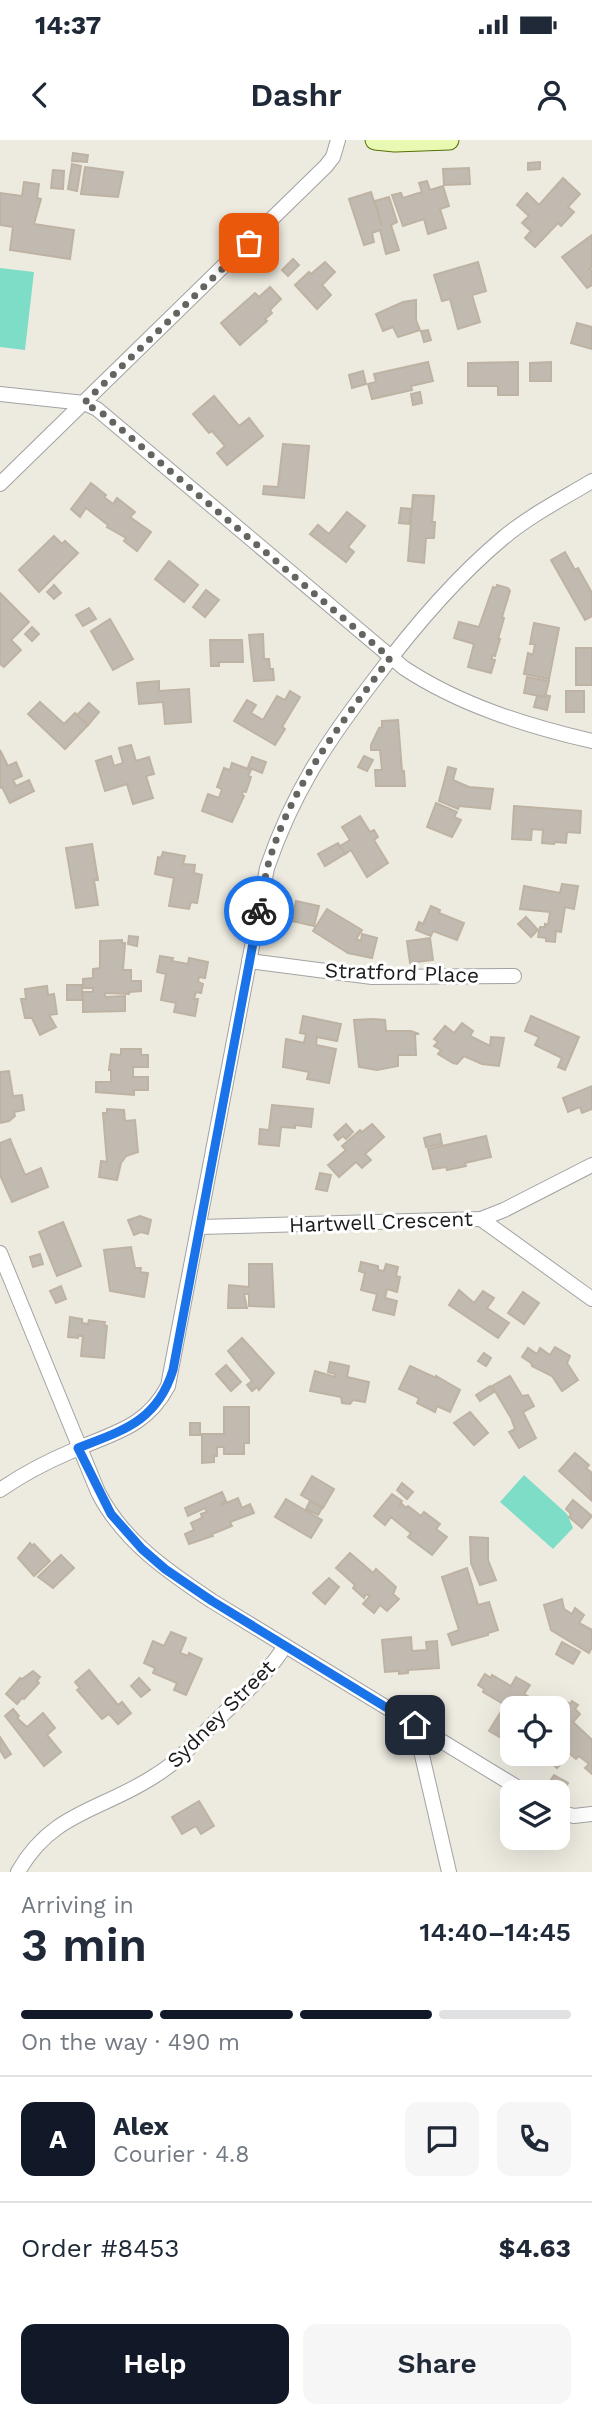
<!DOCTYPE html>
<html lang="en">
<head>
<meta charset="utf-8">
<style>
	body { margin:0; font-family:"Work Sans",sans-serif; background:#f6f6f7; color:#1f2937; height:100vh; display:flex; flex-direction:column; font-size:26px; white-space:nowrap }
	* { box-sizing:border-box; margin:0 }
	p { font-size:23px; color:#747a83 }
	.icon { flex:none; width:38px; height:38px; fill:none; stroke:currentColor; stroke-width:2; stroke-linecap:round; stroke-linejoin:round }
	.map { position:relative; height:1732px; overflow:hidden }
	.sheet { display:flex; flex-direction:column; background:#fff; flex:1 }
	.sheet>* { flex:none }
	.tools { position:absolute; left:500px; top:1556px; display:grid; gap:14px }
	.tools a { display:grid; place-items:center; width:70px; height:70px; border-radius:14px; background:#fff; box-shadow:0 7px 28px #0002; font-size:35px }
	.pin { position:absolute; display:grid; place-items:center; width:60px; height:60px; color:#fff; margin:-30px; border-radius:14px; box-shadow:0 4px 10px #0006 }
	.courier { position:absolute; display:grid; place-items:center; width:70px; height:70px; margin:-35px; border:5px solid #1a73e8; border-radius:50%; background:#fff; color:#222; box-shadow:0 2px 9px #0007 }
	.summary em { font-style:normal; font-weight:600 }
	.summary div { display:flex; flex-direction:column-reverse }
	.summary { display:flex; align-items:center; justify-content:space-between; height:119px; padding:0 21px }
	h1 { font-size:46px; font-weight:600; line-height:52px }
	.bar { display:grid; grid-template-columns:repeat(4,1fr); gap:10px 7px; align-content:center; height:84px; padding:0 21px }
	.bar i { height:9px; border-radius:5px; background:#e0e1e3 }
	.bar .current { background:#111827 }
	.bar p { grid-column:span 4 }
	.line { display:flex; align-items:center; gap:18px; padding:0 21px; border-top:2px solid #e0e1e3 }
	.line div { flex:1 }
	.round { display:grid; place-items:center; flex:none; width:74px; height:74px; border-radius:14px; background:#f6f6f7 }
	.cta { display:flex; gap:14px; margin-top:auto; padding:14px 21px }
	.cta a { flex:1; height:80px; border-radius:14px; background:#111827; color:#fff; font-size:28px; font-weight:600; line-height:80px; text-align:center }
	.cta a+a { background:#f6f6f7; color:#1f2937 }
	.status { display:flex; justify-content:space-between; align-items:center; height:49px; padding:0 35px; background:#fff; direction:ltr }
	.status svg { height:19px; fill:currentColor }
	header { display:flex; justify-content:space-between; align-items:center; height:91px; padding:0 21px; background:#fff; font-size:32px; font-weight:600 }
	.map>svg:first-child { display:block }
	.pitch { fill:#7dddc7 }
	.building { fill:#c1bab0; stroke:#beb3a3; stroke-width:2 }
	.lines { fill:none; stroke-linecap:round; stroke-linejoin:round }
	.street-casing { stroke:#a2a2a2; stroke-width:16 }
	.secondary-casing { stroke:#537004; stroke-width:21 }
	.street { stroke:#fff; stroke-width:14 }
	.secondary { stroke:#eaf9b2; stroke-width:19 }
	.done { stroke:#646460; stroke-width:7; stroke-dasharray:0 12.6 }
	.route { stroke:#1a73e8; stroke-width:9 }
	.labels { text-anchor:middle; stroke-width:6; stroke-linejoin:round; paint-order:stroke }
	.street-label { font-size:21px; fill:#1b1b1b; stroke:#fff }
</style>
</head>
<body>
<div class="status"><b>14:37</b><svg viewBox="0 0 49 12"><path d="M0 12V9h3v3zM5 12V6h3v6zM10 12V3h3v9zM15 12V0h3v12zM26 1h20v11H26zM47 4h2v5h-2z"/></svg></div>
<header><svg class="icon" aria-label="back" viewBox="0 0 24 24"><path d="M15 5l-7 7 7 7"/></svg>Dashr<svg class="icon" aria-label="person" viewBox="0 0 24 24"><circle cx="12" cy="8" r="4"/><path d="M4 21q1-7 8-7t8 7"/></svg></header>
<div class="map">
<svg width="592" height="1732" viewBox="0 0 592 1732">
	<rect width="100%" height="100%" fill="#edebe0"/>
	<g class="pitch">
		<polygon points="0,128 34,132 25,210 0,207"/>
		<polygon points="524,1335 567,1374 573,1388 553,1409 500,1362"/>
	</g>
	<g class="building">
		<polygon points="73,13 88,15 87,22 72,21"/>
		<polygon points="540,22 540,29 528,30 528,23"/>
		<polygon points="72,24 81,26 77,51 68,49"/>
		<polygon points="85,27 123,32 118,57 81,54"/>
		<polygon points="469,28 470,44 444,45 443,29"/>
		<polygon points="53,30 64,31 63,49 51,48"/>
		<polygon points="563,38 580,54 568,67 574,72 561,86 558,83 535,107 525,98 531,91 522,83 529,76 517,65 527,53 539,65"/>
		<polygon points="427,41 430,50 443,46 449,66 440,69 446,88 428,94 424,79 403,86 392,55 401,53 403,58 422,52 419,43"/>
		<polygon points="24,42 39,44 37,58 41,59 34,84 74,90 70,119 10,110 13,87 0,85 0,53 22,56"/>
		<polygon points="371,52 382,86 375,61 389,57 397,82 391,85 399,110 386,114 380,90 372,93 374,102 364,105 349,59"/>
		<polygon points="592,95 592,127 590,129 592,132 592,145 587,148 562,117"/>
		<polygon points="293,119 299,125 288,136 282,130"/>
		<polygon points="325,122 335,132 322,145 331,155 317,169 295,145 309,132 311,134"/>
		<polygon points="478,122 486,151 472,155 480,182 458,189 450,159 442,161 434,135"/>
		<polygon points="270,147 281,159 270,170 272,173 265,179 267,181 240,205 221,183 255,153 259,157"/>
		<polygon points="416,160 416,180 420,190 398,197 393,187 383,191 376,174 403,162"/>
		<polygon points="577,183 592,187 592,209 571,203"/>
		<polygon points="428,190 431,200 424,202 421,191"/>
		<polygon points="428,222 433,241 411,246 412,250 372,259 368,244 376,242 374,234"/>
		<polygon points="518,222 518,255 498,255 498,246 468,246 468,223"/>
		<polygon points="551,222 551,241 530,241 530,223"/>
		<polygon points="363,231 366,244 352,248 349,235"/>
		<polygon points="420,252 422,263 413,265 411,254"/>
		<polygon points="214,256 239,286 249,278 263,296 227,325 217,313 225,306 212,291 209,293 193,274"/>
		<polygon points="283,304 309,306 304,358 263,354 264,346 278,347"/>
		<polygon points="91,343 106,355 104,357 113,364 117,358 135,372 130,377 151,392 137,411 124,401 126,398 107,387 108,385 86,368 80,377 71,369"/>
		<polygon points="413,355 434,356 432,382 435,382 434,398 426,398 424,423 408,421"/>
		<polygon points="401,368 411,369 409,384 399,383"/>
		<polygon points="347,372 365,386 348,407 354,412 346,422 310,394 318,385 329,394"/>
		<polygon points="54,396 62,404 65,401 78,413 39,452 19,430"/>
		<polygon points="565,412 575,430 578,428 592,453 592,476 585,480 551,420"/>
		<polygon points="169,421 198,445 184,462 155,439"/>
		<polygon points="54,445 61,453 54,459 47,452"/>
		<polygon points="497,445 508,448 510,451 502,477 504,478 498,499 500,499 495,516 493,515 491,519 495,520 491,533 468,527 474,504 454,498 459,482 479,487 493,447 496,448"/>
		<polygon points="206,450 219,460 205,477 193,467"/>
		<polygon points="0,453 29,482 11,500 21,510 4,527 0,524"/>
		<polygon points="89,468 96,479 83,486 76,475"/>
		<polygon points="110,479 133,519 113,530 91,491"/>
		<polygon points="534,483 559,488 549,539 524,534 528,513 533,515 535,504 530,504"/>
		<polygon points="32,487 39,494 32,501 25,494"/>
		<polygon points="263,494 264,519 269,519 270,529 273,529 274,540 254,541 249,495"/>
		<polygon points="210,500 242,500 243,522 219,522 219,526 211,526"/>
		<rect x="576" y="508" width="16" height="37"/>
		<polygon points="527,537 549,541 545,557 524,553"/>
		<polygon points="159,541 159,551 189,549 191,582 165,584 163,562 139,564 137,543"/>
		<polygon points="290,551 300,557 282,587 285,589 275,605 234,581 247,560 256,565 251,573 263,580 277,556 285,560"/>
		<rect x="566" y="551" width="18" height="21"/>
		<polygon points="545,555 550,556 547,570 534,567 537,556 545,557"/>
		<polygon points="40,562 64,584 75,573 88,585 65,609 28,574"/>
		<polygon points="89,563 99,572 88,585 77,575"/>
		<polygon points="398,580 402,631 404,631 405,646 376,646 375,630 382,630 380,610 371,610 371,605 379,588 382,587 382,581"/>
		<polygon points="131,605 136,621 149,617 154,634 146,636 153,658 133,664 127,644 105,651 96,621 111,616 114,626 123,623 119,608"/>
		<polygon points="0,610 8,626 16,622 22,636 13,640 16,646 29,640 34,651 10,663 2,647 0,648"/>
		<polygon points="364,616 373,620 367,631 358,627"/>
		<polygon points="252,617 266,622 262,633 248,627"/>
		<polygon points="232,623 251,630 248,636 251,637 246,652 243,651 242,655 244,656 232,682 202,671 208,654 219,658 222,649 217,647 224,628 230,630"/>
		<polygon points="448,627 456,629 453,640 469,647 493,649 490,669 459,666 458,669 439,661"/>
		<polygon points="436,663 457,672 454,677 461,680 452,697 427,687"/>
		<polygon points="514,666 581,671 580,693 567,692 566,703 555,702 554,704 542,703 543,690 532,689 531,700 512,699"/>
		<polygon points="360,676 370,692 374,690 378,697 374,700 388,723 367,737 351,710 345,714 340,706 350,700 342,687"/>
		<polygon points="338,703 345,714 325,726 318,714"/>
		<polygon points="92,704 98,740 94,740 98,765 76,768 66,708"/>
		<polygon points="163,712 185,716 183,724 195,725 194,733 202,735 197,763 191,762 189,769 169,766 174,738 155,734 158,717 161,718"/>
		<polygon points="562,744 578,746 574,769 565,767 561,792 556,791 555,802 546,801 546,798 538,797 540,787 545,787 545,784 548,785 550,772 520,769 524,746 560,753"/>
		<polygon points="296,761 319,766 314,786 292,781"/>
		<polygon points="431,766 440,770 439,773 464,783 457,800 433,791 431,796 416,790 419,782 423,784"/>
		<polygon points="327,769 362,790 356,799 361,801 362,794 377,798 372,818 348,813 313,791"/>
		<polygon points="526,777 538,790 531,797 518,784"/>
		<polygon points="129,796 138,797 137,806 128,804"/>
		<polygon points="430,798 433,820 410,823 407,801"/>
		<polygon points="122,800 122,803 125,803 123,830 131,830 131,841 141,841 141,851 129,852 129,854 105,853 105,857 125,856 125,871 83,872 83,852 93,852 93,848 83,848 83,839 93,838 93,829 100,828 100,801"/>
		<polygon points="160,816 173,818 172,821 188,824 189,818 208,822 205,838 199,837 198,842 203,844 201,853 196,852 194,859 198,859 195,876 174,872 176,863 161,860 166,834 157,832"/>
		<rect x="67" y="845" width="15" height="15"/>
		<polygon points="47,846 48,855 54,854 57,874 49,875 56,887 40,895 32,878 25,878 21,859 26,859 25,849"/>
		<polygon points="303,876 341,884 337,901 317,897 316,905 336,909 329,943 307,939 309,932 283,927 286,899 304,903 306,894 300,893"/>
		<polygon points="531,876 579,897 565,930 558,927 562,918 535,905 539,897 525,891"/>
		<polygon points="372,879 385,880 386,891 411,891 419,894 415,894 416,915 398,915 398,926 377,930 359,927 354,880"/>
		<polygon points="462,883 473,891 470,896 490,906 491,897 504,898 499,926 482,924 464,916 457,924 453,923 438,914 441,910 434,906 438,902 434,899 445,886 454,893"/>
		<polygon points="121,909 141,909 141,915 148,915 148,927 133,927 133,937 148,937 148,950 134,950 134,955 96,952 96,942 111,942 111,930 109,930 111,914 121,915"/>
		<polygon points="9,931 13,956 22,955 24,970 14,972 15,976 9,981 0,983 0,932"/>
		<polygon points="592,946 592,969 582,973 580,967 568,972 563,958"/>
		<polygon points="272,965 313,969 311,987 295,985 295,988 281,987 279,1006 259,1004 260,989 269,990"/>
		<polygon points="107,969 124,970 125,981 135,980 138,1012 126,1016 121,1023 117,1040 99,1037 101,1021 107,1022 103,973 107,973"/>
		<polygon points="346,984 353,992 346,999 343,996 338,1000 334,995"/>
		<polygon points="372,984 384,997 365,1014 371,1020 362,1028 356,1022 339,1037 328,1025 346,1010 342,1006 360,990 362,992"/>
		<polygon points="440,994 442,1004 426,1007 424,998"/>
		<polygon points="486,996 491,1017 465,1023 466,1026 447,1030 446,1027 433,1029 428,1009"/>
		<polygon points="10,999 25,1035 41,1028 48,1047 12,1062 0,1035 0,1003"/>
		<polygon points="320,1033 331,1035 327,1051 316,1049"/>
		<polygon points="140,1076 151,1080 148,1094 141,1092 134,1095 128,1080"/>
		<polygon points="63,1082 81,1126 57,1136 39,1092"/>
		<polygon points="131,1107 135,1128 141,1128 140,1132 148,1133 144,1157 110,1151 104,1110"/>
		<polygon points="40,1114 43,1124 33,1127 30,1117"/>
		<polygon points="361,1122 378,1126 378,1130 384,1131 386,1124 398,1127 396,1136 400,1137 397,1152 387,1149 385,1158 397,1161 394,1175 373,1170 377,1154 361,1150 365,1133 359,1131"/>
		<polygon points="249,1124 272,1124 274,1167 249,1166 249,1154 244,1154 247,1168 228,1168 229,1145 249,1147"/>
		<polygon points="61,1146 66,1159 56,1163 50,1151"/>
		<polygon points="459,1150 474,1163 483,1151 494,1158 487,1168 509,1183 498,1198 449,1165"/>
		<polygon points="523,1152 539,1163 524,1184 508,1173"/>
		<polygon points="70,1177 82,1179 82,1183 88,1184 89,1180 105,1182 104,1185 107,1186 104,1218 81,1216 83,1196 78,1196 78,1198 68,1197"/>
		<polygon points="242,1198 274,1233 259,1250 257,1247 252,1251 247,1245 252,1241 228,1211"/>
		<polygon points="555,1207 570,1216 567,1223 578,1240 562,1251 552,1236 532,1226 531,1223 522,1217 528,1208 537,1214 540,1208 550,1215"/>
		<polygon points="484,1213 491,1218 486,1226 478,1221"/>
		<polygon points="330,1222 349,1226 347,1237 369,1242 365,1262 353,1260 350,1264 342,1263 341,1257 310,1251 315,1231 335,1237 335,1234 328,1232"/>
		<polygon points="226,1225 241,1242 231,1251 216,1234"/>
		<polygon points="410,1226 436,1238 436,1236 460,1250 450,1272 437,1266 435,1272 417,1263 419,1258 399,1249"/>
		<polygon points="510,1236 522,1256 528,1255 534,1266 523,1272 536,1298 519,1308 509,1292 515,1289 511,1278 492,1246"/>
		<polygon points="490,1246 494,1252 480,1261 476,1255"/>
		<polygon points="224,1267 249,1267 249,1303 244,1303 244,1314 224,1314 224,1307 217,1307 217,1316 214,1316 214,1322 202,1323 202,1294 224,1294"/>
		<polygon points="470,1272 488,1293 474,1305 454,1283"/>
		<rect x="190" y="1283" width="10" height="12"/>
		<polygon points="575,1313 589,1325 586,1328 592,1333 591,1360 559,1331"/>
		<polygon points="312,1336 334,1349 323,1368 301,1355"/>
		<polygon points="402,1343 413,1352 407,1359 397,1350"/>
		<polygon points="222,1352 226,1361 221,1363 222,1365 238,1358 242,1368 250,1364 254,1373 230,1382 232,1386 212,1394 213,1396 189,1404 185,1394 194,1390 191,1383 202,1378 201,1374 207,1372 205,1368 188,1376 185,1368"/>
		<polygon points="392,1354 402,1361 399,1366 401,1363 406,1368 408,1366 421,1376 424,1372 440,1384 436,1389 447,1397 432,1415 408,1397 411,1393 391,1377 385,1385 374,1376"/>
		<polygon points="286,1359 322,1380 311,1398 275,1377"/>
		<polygon points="573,1360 592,1376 582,1388 569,1377 571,1374 566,1369"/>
		<polygon points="310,1361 322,1368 318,1375 306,1369"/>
		<polygon points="470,1397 488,1398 488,1420 496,1440 480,1445 471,1423"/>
		<polygon points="30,1403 32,1406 34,1404 50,1421 34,1436 18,1418"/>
		<polygon points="350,1413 373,1433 376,1429 396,1447 393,1454 399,1459 387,1471 380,1465 374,1473 363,1464 370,1456 366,1454 364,1458 353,1448 355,1445 336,1428"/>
		<polygon points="61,1415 74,1428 53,1448 38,1437"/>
		<polygon points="467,1428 478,1465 489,1462 498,1490 488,1493 488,1495 452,1505 448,1494 459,1490 442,1437"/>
		<polygon points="329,1438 339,1447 325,1464 313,1453"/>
		<polygon points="562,1459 564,1469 572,1474 575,1468 584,1475 579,1483 592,1490 592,1507 589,1513 551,1490 544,1465"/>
		<polygon points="171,1492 186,1498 180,1513 188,1516 189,1513 202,1519 186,1555 174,1550 177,1543 153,1533 155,1528 144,1523 153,1501 164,1506"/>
		<polygon points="411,1497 412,1511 427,1510 426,1502 437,1501 439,1528 408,1530 408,1533 399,1534 399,1531 385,1532 382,1500"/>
		<polygon points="562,1502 580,1512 573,1524 556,1514"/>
		<polygon points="89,1530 118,1565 122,1562 131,1573 118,1584 109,1574 102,1579 77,1550 80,1548 75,1542"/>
		<polygon points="33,1531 40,1537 37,1541 39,1543 24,1559 22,1558 17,1564 6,1554 20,1538 22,1539"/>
		<polygon points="485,1534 491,1538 492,1535 511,1546 516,1537 530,1545 524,1554 538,1562 535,1568 513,1568 507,1579 513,1584 503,1599 489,1591 505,1565 483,1552 484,1549 478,1545"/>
		<polygon points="139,1538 150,1550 141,1557 131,1546"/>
		<polygon points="572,1561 578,1565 575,1569 580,1574 573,1582 592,1600 592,1634 585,1628 589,1624 579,1616 576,1619 563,1608 560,1611 567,1617 557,1628 541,1614 558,1614 558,1568 551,1568 556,1562 562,1568 567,1562 570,1564"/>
		<polygon points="13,1569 19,1576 17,1578 27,1587 43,1573 55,1588 47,1595 61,1612 44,1626 5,1576"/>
		<polygon points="0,1597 11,1614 5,1618 0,1610"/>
		<polygon points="554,1635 568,1643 562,1655 547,1646"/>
		<polygon points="199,1661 214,1686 201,1694 196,1686 182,1694 172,1677"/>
	</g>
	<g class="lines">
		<g class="street-casing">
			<g id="street">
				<path d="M 0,254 L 84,263 L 97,269 L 404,528 C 460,565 527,586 592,601"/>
				<polyline points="0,344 326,26 333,17 338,0"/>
				<polyline points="249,821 372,837 514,836"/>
				<polyline points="481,1079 592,1159"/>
				<polyline points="199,1087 481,1079 504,1070 592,1025"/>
				<path d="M 0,1113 L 98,1352 C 123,1401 167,1431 212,1461 L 525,1652"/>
				<path d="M 0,1350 C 23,1334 46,1322 72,1311 C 112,1293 146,1288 168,1246 L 267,728 C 293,652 326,603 374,540 C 412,489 454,439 503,398 C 529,376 562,359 592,341"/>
				<polyline points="415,1585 449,1732"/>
				<polyline points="558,1672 574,1676 592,1674"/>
				<path d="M 18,1732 C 52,1671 104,1670 156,1635 C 179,1621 197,1600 216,1581 C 240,1557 267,1535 285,1506"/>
			</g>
		</g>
		<g class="secondary-casing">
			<polyline id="secondary" points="375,0 395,2 449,0"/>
		</g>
		<use href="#street" class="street"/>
		<use href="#secondary" class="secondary"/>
	</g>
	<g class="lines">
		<path class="done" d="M 249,103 L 84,263 L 102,273 L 390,518 C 342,583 288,648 267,729 C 264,743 262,757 259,771"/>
		<path class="route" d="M 259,771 L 173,1230 C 157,1281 124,1290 78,1308 L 111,1374 L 142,1409 L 165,1429 L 212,1461 L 415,1585"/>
	</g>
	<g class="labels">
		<g class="street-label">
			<text transform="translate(402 833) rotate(2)" y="7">Stratford Place</text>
			<text transform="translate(381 1082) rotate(-2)" y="7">Hartwell Crescent</text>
			<text transform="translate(221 1574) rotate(-45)" y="7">Sydney Street</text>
		</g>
	</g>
</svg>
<div class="tools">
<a><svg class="icon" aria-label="locate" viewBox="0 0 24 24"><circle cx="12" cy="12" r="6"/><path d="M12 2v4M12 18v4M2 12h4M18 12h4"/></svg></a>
<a><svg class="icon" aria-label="layers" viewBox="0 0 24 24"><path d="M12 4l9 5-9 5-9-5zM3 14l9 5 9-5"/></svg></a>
</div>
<div class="pin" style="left:249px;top:103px;background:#ea580c"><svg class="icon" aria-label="bag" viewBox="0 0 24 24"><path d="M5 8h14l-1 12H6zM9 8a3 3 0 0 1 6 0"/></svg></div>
<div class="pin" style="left:415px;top:1585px;background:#1f2937"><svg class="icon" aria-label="home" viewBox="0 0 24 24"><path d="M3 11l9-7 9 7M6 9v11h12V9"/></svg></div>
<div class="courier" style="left:259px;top:771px"><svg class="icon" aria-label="bike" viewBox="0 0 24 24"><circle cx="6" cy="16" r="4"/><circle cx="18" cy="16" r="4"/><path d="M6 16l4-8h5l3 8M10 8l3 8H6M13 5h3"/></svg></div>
</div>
<section class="sheet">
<div class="summary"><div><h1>3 min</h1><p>Arriving in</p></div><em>14:40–14:45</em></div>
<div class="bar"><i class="current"></i><i class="current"></i><i class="current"></i><i></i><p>On the way · 490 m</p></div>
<div class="line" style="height:126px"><b class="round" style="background:#111827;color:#fff">A</b><div><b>Alex</b><p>Courier · 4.8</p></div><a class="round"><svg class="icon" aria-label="chat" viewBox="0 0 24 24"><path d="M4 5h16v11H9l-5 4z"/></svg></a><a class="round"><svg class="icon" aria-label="phone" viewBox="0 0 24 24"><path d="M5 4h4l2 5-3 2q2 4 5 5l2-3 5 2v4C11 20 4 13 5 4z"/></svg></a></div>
<div class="line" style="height:91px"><div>Order #8453</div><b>$4.63</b></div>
<div class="cta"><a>Help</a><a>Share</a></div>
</section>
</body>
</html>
